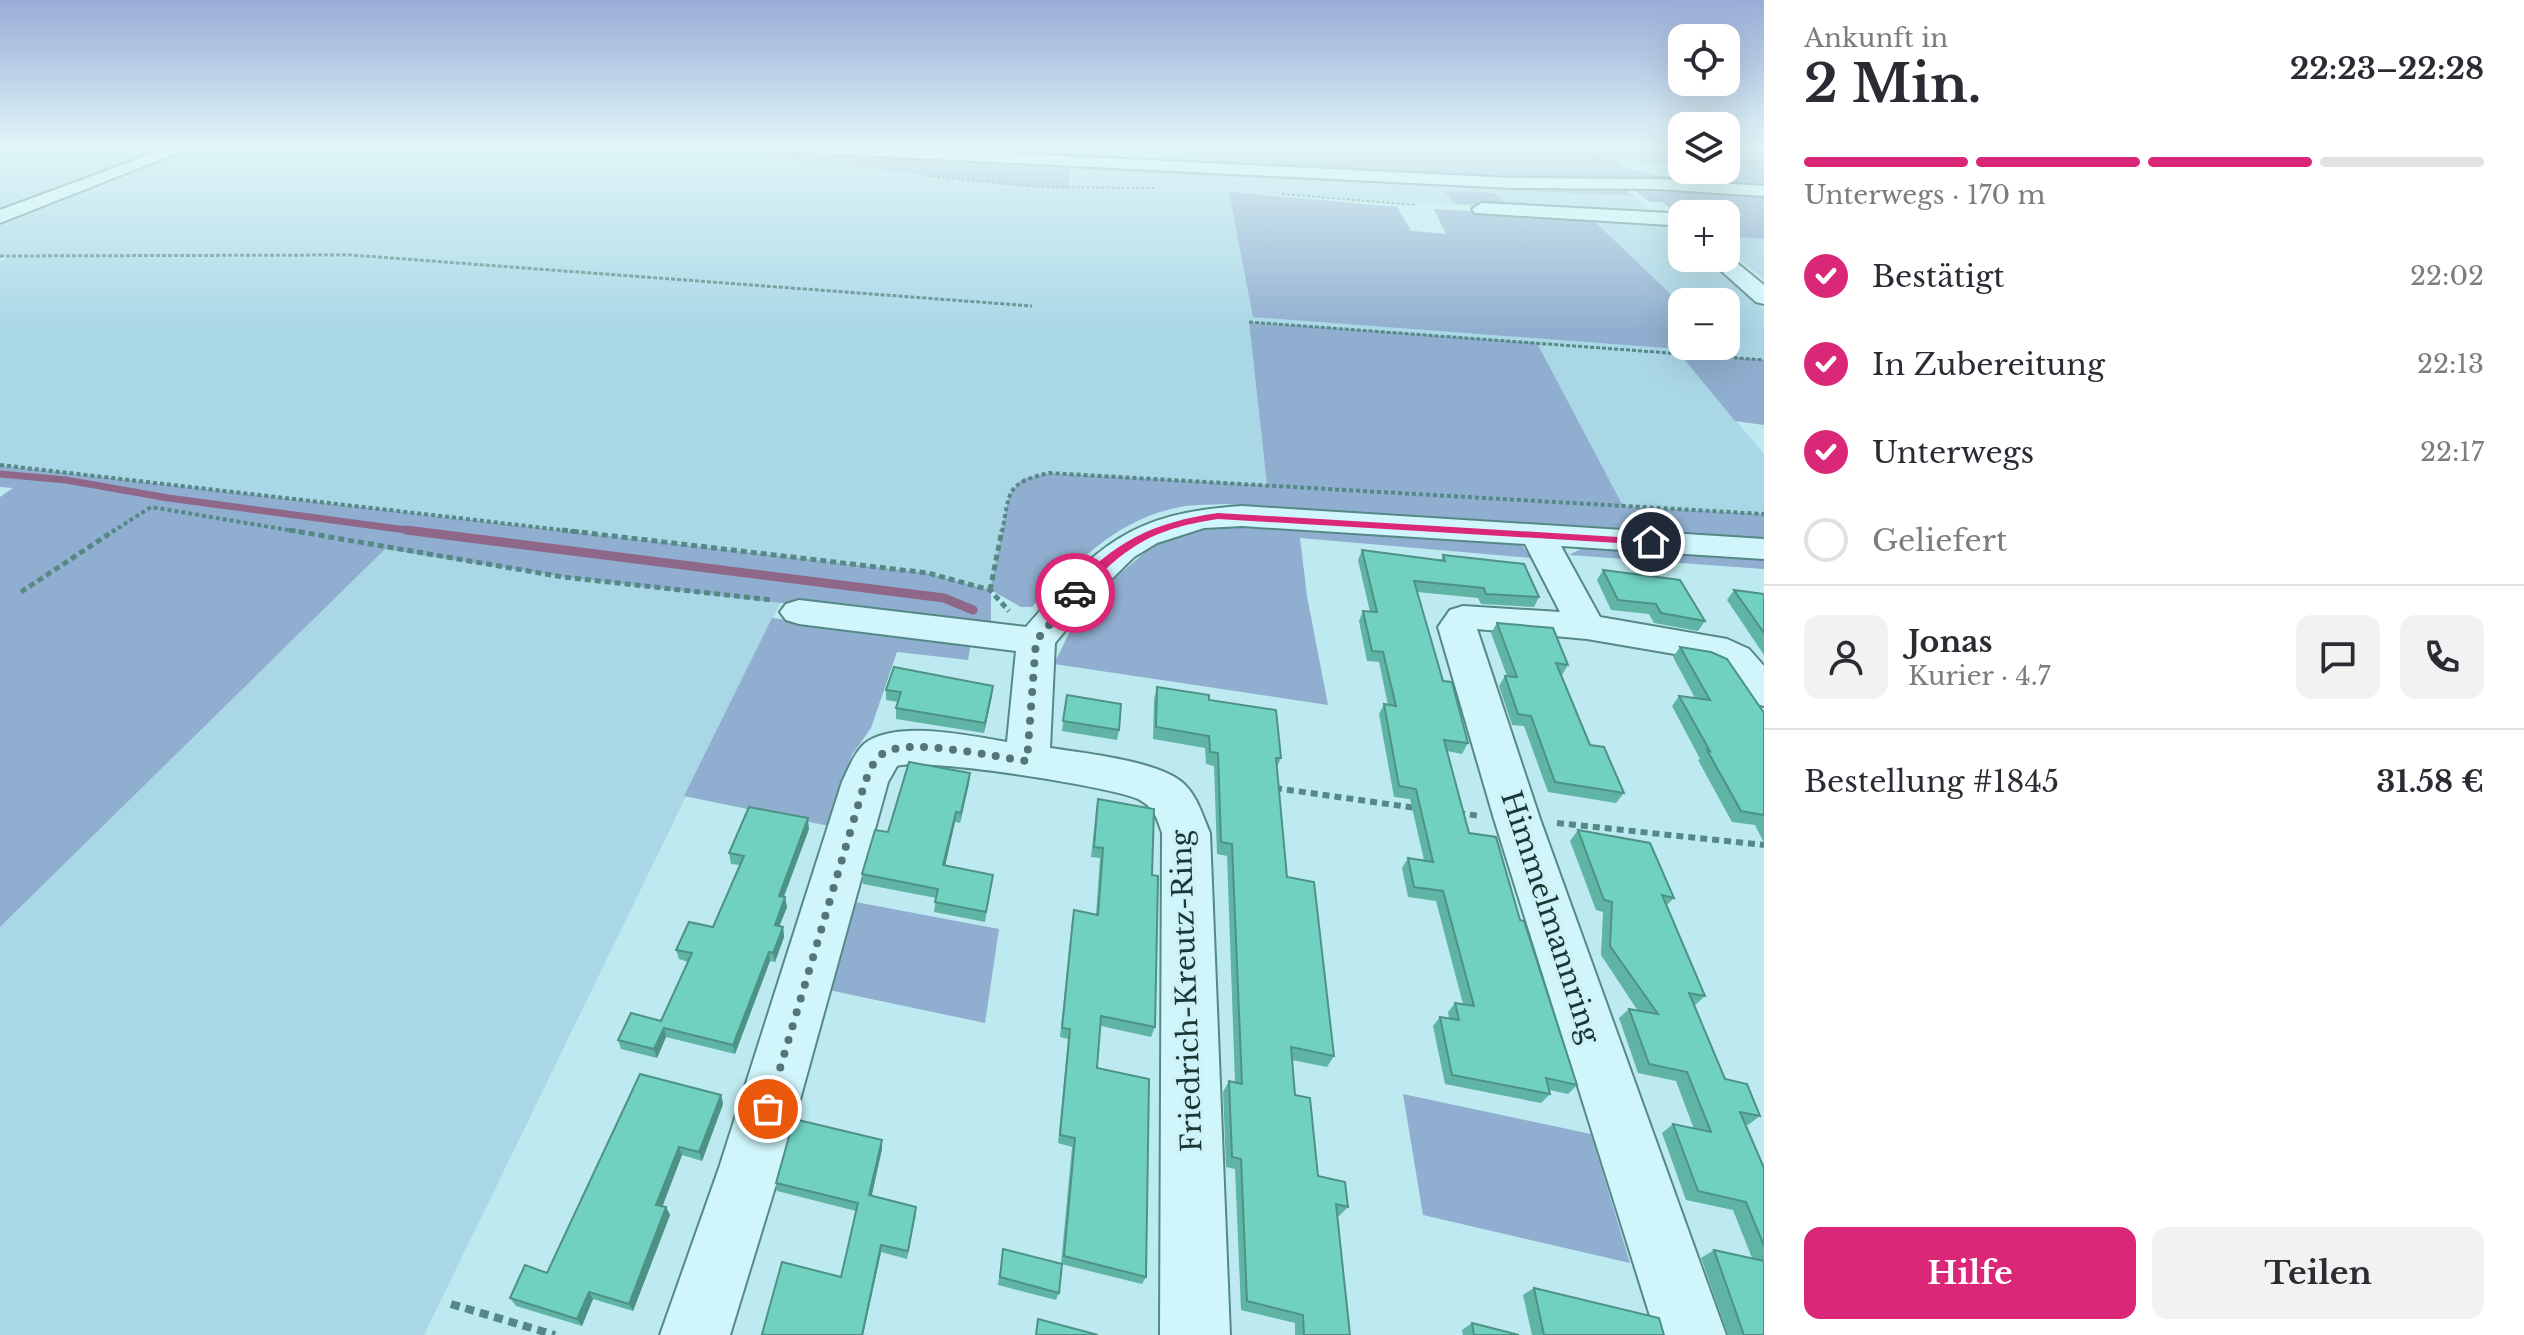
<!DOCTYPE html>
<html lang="de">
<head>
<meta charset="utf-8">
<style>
	body { margin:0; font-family:"Libre Baskerville",serif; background:#f2f2f3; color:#2b2b33; height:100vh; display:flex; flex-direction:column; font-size:30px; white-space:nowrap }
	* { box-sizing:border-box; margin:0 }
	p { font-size:26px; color:#7c7c81 }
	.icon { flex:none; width:44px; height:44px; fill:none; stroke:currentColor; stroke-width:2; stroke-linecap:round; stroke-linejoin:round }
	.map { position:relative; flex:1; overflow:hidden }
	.panel { display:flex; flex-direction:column; background:#fff; width:760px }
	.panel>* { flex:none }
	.controls { position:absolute; left:1668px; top:24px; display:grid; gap:16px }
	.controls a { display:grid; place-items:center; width:72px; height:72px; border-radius:16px; background:#fff; box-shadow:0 8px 32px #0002; font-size:40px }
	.pin { position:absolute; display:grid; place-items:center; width:68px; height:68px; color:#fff; margin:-34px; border:4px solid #fff; border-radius:50%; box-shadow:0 2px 8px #0007 }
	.courier { position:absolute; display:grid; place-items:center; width:80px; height:80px; margin:-40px; border:6px solid #db2777; border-radius:50%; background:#fff; color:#222; box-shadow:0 2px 10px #0007 }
	.headline em { font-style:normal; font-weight:700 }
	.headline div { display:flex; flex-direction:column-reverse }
	.headline { display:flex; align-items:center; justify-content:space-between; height:136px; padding:0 40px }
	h1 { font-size:52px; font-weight:700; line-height:60px }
	.bar { display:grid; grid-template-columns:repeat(4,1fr); gap:12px 8px; align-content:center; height:96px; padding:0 40px }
	.bar i { height:10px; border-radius:6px; background:#e1e1e2 }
	.bar .active { background:#db2777 }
	.bar p { grid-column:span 4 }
	.line { display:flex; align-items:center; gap:20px; padding:0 40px; border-top:2px solid #e1e1e2 }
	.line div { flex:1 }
	.round { display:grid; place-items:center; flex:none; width:84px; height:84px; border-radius:16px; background:#f2f2f3 }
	ol { padding:0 40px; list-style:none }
	li { display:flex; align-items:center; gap:24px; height:88px }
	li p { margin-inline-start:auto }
	li .icon { padding:8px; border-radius:50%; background:#db2777; color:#fff; stroke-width:4 }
	li:last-child { color:#7c7c81 }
	li i { width:44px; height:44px; border:4px solid #e1e1e2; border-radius:50% }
	.cta { display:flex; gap:16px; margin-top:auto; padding:16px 40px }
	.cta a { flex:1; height:92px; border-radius:16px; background:#db2777; color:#fff; font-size:32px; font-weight:700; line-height:92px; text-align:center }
	.cta a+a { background:#f2f2f3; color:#2b2b33 }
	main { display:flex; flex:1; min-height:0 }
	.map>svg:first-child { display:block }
	.farmland { fill:#aad7e6; fill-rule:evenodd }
	.green { fill:#90aecf }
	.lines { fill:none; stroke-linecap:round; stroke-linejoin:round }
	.stream-far1 { stroke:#8f6889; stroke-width:7 }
	.stream { stroke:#8f6889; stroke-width:9 }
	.minor-casing { stroke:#558986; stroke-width:4 }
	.path-far5 { stroke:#558986; stroke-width:2; stroke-dasharray:3 2; stroke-linecap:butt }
	.path-far4 { stroke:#558986; stroke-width:3; stroke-dasharray:4 2; stroke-linecap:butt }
	.path-far3 { stroke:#558986; stroke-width:4; stroke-dasharray:4 3; stroke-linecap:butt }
	.path-far2 { stroke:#558986; stroke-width:5; stroke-dasharray:6 4; stroke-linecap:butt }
	.path-far1 { stroke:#558986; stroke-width:6; stroke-dasharray:7 5; stroke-linecap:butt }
	.path { stroke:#558986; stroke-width:8; stroke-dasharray:9 6; stroke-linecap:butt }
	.minor { fill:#d0f6fb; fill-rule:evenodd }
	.wall { fill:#60b4a5 }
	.shaded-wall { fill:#4e9286 }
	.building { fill:#70d1c0; stroke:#4e9286; stroke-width:2 }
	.route { fill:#db2777 }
	.done { stroke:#547676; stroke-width:8; stroke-dasharray:0 14.4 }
	.labels { text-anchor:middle; stroke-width:7; stroke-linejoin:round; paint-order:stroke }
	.near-street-label { font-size:28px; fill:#1b3734; stroke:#cdf2f7 }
</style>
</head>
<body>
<main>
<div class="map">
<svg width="1764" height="1335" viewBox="0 0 1764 1335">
	<rect width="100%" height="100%" fill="#bdeaf0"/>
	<g class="farmland">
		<polygon points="0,146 168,146 0,208"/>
		<path d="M 187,146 L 581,146 L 733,154 L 1036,187 L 1069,187 L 1069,169 L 1634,196 L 1658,218 L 1229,191 L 1397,207 L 1411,231 L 1446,234 L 1434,209 L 1660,222 L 1682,240 L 1682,258 L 1703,258 L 1764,309 L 1764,360 L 1680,354 L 1764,454 L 1764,514 L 1623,506 L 1537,343 L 1249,323 L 1267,486 L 1049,473 L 1022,479 L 1009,495 L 990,590 L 928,573 L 0,465 L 0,261 L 10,256 L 0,256 L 0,217 ZM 1682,302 L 1726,302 L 1726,346 L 1682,346 Z"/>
		<polygon points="775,146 1579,146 1512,183"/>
		<polygon points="1726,236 1764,239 1764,279 1726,249"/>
		<polygon points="116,502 563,577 781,601 424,1335 0,1335 0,927 139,790 0,584"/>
	</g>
	<g class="green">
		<polygon points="581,146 723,146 1609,187 1625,189 1634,196 1070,169 1069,187 1036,187 733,154"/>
		<path d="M 1205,146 L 1682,146 L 1682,164 L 1618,160 C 1632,178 1687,178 1710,175 L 1703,170 L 1726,170 L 1726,146 L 1764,146 L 1764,239 L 1726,236 L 1726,214 L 1682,214 L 1682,217 L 1662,202 L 1650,202 L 1626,184 L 1203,165 Z"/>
		<polygon points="1444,191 1495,193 1508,206 1455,204"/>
		<polygon points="1229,192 1397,207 1411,231 1446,234 1434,209 1592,219 1682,305 1682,346 1724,346 1732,353 1253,317"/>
		<path d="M 1249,322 L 1537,343 L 1623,506 L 1764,514 L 1764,539 L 1226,504 C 1208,505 1188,504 1171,509 C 1111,524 1074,566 1032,607 L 1021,607 L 991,590 L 991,628 L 563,577 L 385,549 L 0,927 L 0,497 L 13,488 L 0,487 L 0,465 L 928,573 L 990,590 L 1009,495 L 1022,479 L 1049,473 L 1267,485 Z"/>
		<polygon points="1679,353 1764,360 1764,425 1735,421"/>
		<polygon points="1206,527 1297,529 1521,544 1531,558 1300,538 1307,596 1328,705 1054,664 1080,611 1111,581 1154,545"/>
		<polygon points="1583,548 1764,560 1764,569 1569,555"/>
		<polygon points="772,618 971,643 968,660 897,652 871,728 852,755 829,826 684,796"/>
		<polygon points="845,900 999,929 985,1023 819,988"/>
		<polygon points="1403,1094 1591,1134 1630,1263 1423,1215"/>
	</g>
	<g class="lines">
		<polyline class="stream-far1" points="0,474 66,480 168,498 421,532"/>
		<polyline class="stream" points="406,530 944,598 973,610"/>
		<g class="minor-casing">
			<g id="minor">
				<polygon points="173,146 195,146 0,223 0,210"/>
				<polygon points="767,146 864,146 1512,178 1658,179 1764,186 1764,196 1658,189 1512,188 775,151"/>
				<polygon points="1482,203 1670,213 1680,219 1670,225 1475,213 1472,209"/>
				<polygon points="1726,254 1764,285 1764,304 1756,302 1707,258 1726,258"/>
				<path d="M 1242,506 L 1764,539 L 1764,559 L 1561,546 L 1600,617 L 1727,639 L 1749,649 L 1764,666 L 1764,706 L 1749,702 L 1721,667 L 1704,659 L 1587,639 L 1477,629 L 1540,819 L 1726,1335 L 1656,1335 L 1494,819 L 1438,627 L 1450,610 L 1463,606 L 1560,612 L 1525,544 L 1242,526 L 1204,528 L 1157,543 L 1134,557 L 1093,597 L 1055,643 L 1050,748 C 1083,753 1159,761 1183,783 C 1197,795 1203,817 1210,833 L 1230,1335 L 1160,1335 L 1162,833 C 1157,818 1154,807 1138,799 C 1110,786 923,757 897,766 L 888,782 L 781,1168 L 730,1335 L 660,1335 L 719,1168 L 842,782 C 848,770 854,753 864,744 C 895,719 971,736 1007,742 L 1016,651 L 799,624 L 786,620 L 780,612 L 786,604 L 799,600 L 1026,627 C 1097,546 1130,513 1242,506 Z"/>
			</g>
		</g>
		<g class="path-far5">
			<polyline points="581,146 758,157"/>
			<polyline points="1579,146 1600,163"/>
			<polyline points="927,176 1036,187 1156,188"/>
			<polyline points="1282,194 1417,205"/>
		</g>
		<g class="path-far4">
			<polyline points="0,256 351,255 1032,306"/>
			<polyline points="1249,322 1764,360"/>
		</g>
		<g class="path-far3">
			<polyline points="0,465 579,532"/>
			<polyline points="112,532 151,507 300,532"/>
			<path d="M 1002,532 C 1010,492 1005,483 1049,473 L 1764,514"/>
		</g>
		<g class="path-far2">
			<polyline points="289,530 563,577 772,600"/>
			<polyline points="562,530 928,573 990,590 1009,611"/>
			<polyline points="990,590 1002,530"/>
			<polyline points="21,592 115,530"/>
		</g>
		<g class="path-far1">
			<polyline points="1275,788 1416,808"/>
			<polyline points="1458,813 1480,816"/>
			<polyline points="1557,823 1764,845"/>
		</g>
		<polyline class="path" points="451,1304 555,1335"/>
		<use href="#minor" class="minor"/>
	</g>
	<g class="wall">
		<polygon points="1362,550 1441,560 1443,555 1539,597 1534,607 1481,604 1478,598 1417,592 1443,681 1468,743 1462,754 1447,751 1469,833 1520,920 1577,1085 1568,1094 1549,1090 1550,1094 1541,1103 1445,1084 1433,1026 1440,1017 1449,1019 1448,1012 1455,1003 1463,1004 1436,901 1408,897 1402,868 1408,858 1424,860 1410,799 1394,797 1379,714 1384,704 1388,705 1379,662 1367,661 1359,621 1363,611 1370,612 1358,560"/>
		<polygon points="1603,570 1705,621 1698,631 1654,623 1649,614 1611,610 1597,580"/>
		<polygon points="1734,590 1764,594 1764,655 1727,600"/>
		<polygon points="1497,623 1568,665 1562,675 1560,675 1590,745 1624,793 1616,803 1548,792 1524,726 1512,725 1499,686 1505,676 1507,676 1491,633"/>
		<polygon points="1680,647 1764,713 1764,843 1755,825 1732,822 1698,760 1700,759 1672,706 1679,696 1695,698 1673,657"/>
		<polygon points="1157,687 1209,700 1281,758 1277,767 1287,877 1334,1056 1327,1067 1292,1060 1295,1095 1318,1176 1348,1207 1339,1216 1337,1216 1350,1335 1295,1335 1295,1323 1241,1310 1235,1169 1226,1167 1223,1092 1229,1081 1235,1082 1227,856 1217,854 1214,766 1206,764 1205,748 1153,739 1154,700"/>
		<polygon points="886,690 992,696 984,733 896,719 896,708 898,702 886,700"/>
		<polygon points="1067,695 1119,730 1117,740 1062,731"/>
		<polygon points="970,773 969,783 960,823 955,822 945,866 993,875 985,922 934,912 936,898 863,884 862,874 888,832"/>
		<polygon points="1098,799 1152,875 1155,1027 1151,1037 1101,1026 1097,1068 1146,1277 1142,1284 1061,1264 1072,1147 1058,1143 1068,1039 1060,1037 1072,920 1074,910 1096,915 1100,858 1091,857 1096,810"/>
		<polygon points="809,829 784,897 787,907 779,926 783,927 784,937 775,962 770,961 735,1054 666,1037 657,1058 621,1049 618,1040 661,1021 688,962 679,959 676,950 713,927 740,865 731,864 729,853"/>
		<polygon points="1578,830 1674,898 1666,906 1705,996 1694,1006 1725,1079 1760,1116 1748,1125 1745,1124 1764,1168 1764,1335 1728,1335 1701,1258 1714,1250 1752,1258 1733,1210 1686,1200 1662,1133 1673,1124 1694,1129 1676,1081 1638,1073 1619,1018 1629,1009 1638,1011 1601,955 1603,912 1596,910 1570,841"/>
		<polygon points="721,1095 723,1104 702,1161 682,1155 662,1206 666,1207 670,1215 633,1311 593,1299 582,1326 516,1306 510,1298 547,1273"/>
		<polygon points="882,1149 871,1196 916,1207 916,1215 907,1259 881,1252 863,1335 762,1335 762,1334 841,1277 856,1211 777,1191 776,1183"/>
		<polygon points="1003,1249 1059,1293 1056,1300 998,1285"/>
		<polygon points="1534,1288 1664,1335 1532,1335 1523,1295"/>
		<polygon points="1472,1323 1519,1335 1463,1335 1462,1330"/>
	</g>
	<g class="shaded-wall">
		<polygon points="993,686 992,696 984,733 985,723"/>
		<polygon points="970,773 969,783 960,823 961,813"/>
		<polygon points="956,812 955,822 943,875 943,865"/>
		<polygon points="808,818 809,829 780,906 779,896"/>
		<polygon points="785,897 787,907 776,935 775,925"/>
		<polygon points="783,927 784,937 775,962 773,953"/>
		<polygon points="769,952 770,961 735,1054 733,1045"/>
		<polygon points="664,1028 666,1037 657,1058 654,1049"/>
		<polygon points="721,1095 723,1104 702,1161 699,1152"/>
		<polygon points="882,1140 882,1149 870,1204 869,1195"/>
		<polygon points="679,1147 682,1155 660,1213 656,1205"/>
		<polygon points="666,1207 670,1215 633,1311 629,1304"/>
		<polygon points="881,1245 881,1252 863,1335 862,1335"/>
		<polygon points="589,1292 593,1299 582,1326 577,1319"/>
	</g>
	<g class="building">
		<polygon points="1362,550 1445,561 1443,555 1524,564 1539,597 1486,594 1484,588 1414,581 1443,681 1452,682 1468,743 1444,740 1469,833 1496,837 1520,920 1524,921 1577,1085 1546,1078 1550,1094 1452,1075 1440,1017 1459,1020 1455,1003 1474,1006 1443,891 1414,887 1408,858 1433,862 1416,789 1399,786 1384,704 1396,706 1383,652 1372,651 1363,611 1377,612"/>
		<polygon points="1603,570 1680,580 1705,621 1661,613 1656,604 1618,600"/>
		<polygon points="1734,590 1764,594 1764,633"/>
		<polygon points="1497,623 1553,628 1568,665 1556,663 1590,745 1604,747 1624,793 1555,782 1531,716 1518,714 1505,676 1517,677"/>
		<polygon points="1680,647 1711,652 1727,659 1764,713 1764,815 1741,811 1707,750 1710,751 1679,696 1710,700"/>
		<polygon points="894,667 993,686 985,723 896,708 901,692 886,690"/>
		<polygon points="1157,687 1209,695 1209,700 1276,710 1281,758 1276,758 1287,877 1314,882 1334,1056 1291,1047 1295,1095 1310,1098 1318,1176 1345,1182 1348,1207 1336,1204 1350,1335 1304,1335 1303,1315 1247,1301 1241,1159 1232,1157 1229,1081 1242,1084 1232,844 1221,842 1218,753 1210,752 1209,736 1156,727"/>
		<polygon points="1067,695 1121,704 1119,730 1063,721"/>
		<polygon points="909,762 970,773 961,813 956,812 943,865 993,875 986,912 935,902 938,889 862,874 875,830 888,832"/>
		<polygon points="1098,799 1154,809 1152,875 1158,876 1155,1027 1101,1016 1097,1068 1149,1079 1146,1277 1064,1256 1075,1138 1060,1135 1070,1029 1062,1028 1074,910 1098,915 1103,848 1094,847"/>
		<polygon points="749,807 808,818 779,896 785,897 775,925 783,927 773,953 769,952 733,1045 664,1028 654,1049 618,1040 631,1013 661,1021 692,953 676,950 689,922 713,927 744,856 729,853"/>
		<polygon points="1578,830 1650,843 1674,898 1662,895 1705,996 1689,993 1725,1079 1747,1084 1760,1116 1740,1112 1764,1168 1764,1246 1746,1202 1698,1191 1673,1124 1711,1132 1687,1072 1649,1064 1629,1009 1658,1014 1610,946 1612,902 1604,900"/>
		<polygon points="640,1074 721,1095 699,1152 679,1147 656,1205 666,1207 629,1304 589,1292 577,1319 510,1298 525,1265 547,1273"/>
		<polygon points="794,1119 882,1140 869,1195 916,1207 908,1251 881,1245 862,1335 766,1335 762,1334 782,1262 841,1277 858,1203 776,1183"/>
		<polygon points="1003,1249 1062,1264 1059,1293 1000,1277"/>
		<polygon points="1714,1250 1764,1261 1764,1335 1744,1335"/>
		<polygon points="1534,1288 1659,1318 1664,1335 1544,1335"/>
		<polygon points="1038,1319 1098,1335 1036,1335"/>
		<polygon points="1472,1323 1519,1335 1474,1335"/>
	</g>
	<linearGradient id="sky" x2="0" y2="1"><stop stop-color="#98acd7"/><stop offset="0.44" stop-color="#e1f6f8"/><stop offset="1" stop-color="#e1f6f8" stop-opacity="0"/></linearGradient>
	<rect width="1764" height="332" fill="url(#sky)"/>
	<path class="route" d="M 1218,513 L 1651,539 L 1656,542 L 1651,545 L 1218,519 C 1151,529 1125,547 1080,595 L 1069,593 C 1111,542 1154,522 1218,513 Z"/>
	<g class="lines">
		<path class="done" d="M 768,1109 L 865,782 C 870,771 874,757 886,752 C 911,738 995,757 1027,761 L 1036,641 L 1075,593"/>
	</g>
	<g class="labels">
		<g class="near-street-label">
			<text transform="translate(1551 917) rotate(72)" y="10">Himmelmannring</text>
			<text transform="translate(1186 991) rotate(-92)" y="10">Friedrich-Kreutz-Ring</text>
		</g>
	</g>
</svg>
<div class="controls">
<a><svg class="icon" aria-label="locate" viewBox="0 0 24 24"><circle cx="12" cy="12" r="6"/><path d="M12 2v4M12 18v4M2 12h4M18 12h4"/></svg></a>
<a><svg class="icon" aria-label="layers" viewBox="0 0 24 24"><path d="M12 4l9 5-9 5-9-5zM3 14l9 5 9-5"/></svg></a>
<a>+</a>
<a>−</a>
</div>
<div class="pin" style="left:768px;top:1109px;background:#ea580c"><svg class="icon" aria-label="bag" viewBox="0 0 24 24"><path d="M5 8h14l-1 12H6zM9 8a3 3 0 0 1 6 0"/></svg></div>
<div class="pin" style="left:1651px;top:542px;background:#1f2937"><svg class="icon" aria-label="home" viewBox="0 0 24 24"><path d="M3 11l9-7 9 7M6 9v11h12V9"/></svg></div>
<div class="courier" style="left:1075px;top:593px"><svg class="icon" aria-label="car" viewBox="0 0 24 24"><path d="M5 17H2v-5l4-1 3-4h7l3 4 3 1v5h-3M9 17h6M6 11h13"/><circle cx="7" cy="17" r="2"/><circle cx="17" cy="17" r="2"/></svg></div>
</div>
<section class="panel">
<div class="headline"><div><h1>2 Min.</h1><p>Ankunft in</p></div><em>22:23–22:28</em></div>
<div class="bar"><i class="active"></i><i class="active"></i><i class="active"></i><i></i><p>Unterwegs · 170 m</p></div>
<ol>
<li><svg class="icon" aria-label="check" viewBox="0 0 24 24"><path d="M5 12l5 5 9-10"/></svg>Bestätigt<p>22:02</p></li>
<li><svg class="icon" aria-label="check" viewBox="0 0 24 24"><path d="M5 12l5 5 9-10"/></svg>In Zubereitung<p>22:13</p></li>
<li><svg class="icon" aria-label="check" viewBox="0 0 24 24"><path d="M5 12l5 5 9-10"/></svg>Unterwegs<p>22:17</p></li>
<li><i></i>Geliefert</li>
</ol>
<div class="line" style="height:144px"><a class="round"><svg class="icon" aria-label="person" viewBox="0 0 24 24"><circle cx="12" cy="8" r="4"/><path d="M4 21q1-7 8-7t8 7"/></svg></a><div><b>Jonas</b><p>Kurier · 4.7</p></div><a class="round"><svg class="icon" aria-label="chat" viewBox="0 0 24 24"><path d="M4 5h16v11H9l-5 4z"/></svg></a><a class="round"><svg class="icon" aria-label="phone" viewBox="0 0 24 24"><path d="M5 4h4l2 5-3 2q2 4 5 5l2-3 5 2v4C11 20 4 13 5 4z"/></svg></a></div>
<div class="line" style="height:104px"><div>Bestellung #1845</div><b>31.58 €</b></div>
<div class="cta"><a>Hilfe</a><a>Teilen</a></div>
</section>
</main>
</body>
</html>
